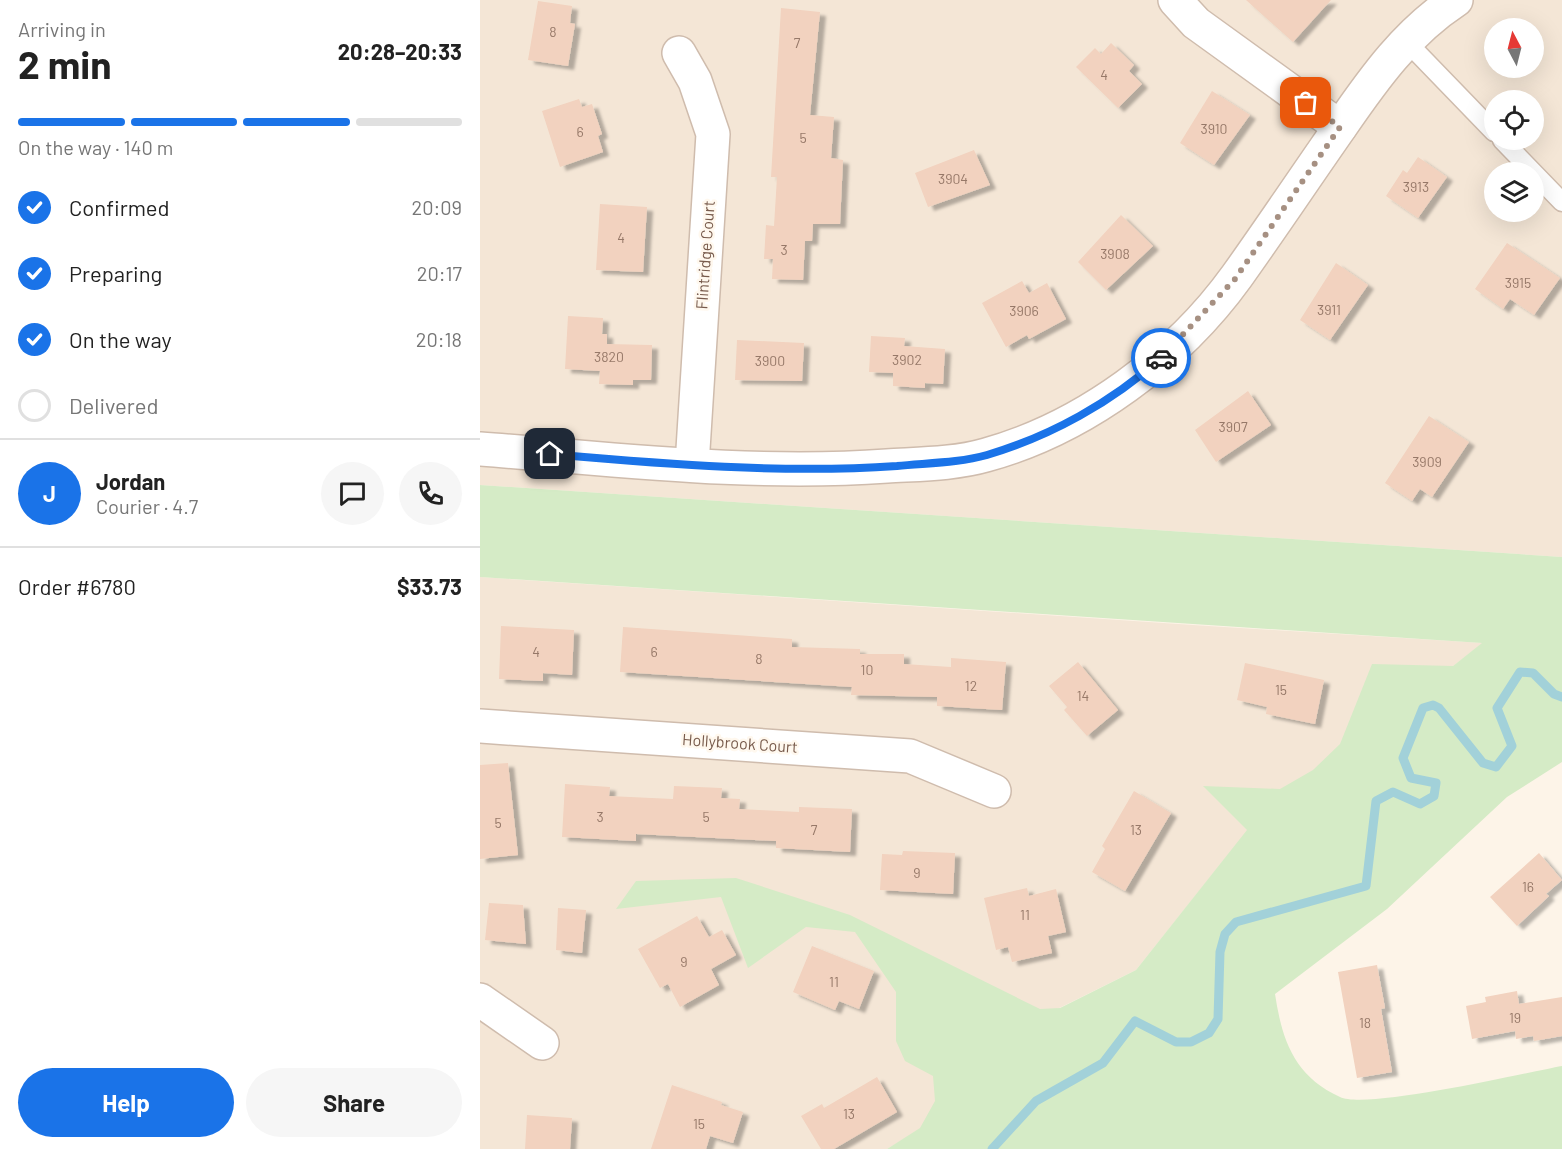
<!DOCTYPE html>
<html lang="en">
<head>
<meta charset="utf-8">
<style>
	body { margin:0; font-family:Barlow,sans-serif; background:#f6f6f6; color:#222; height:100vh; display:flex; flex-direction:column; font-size:22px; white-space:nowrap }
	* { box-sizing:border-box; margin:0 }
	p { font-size:20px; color:#767676 }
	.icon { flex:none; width:33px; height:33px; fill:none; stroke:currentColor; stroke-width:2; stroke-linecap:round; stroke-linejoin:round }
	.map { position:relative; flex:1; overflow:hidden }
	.drawer { display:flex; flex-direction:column; background:#fff; width:480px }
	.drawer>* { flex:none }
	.needle { width:39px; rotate:353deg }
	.fabs { position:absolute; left:1004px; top:18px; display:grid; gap:12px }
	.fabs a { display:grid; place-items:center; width:60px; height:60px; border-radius:50%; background:#fff; box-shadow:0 6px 24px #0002; font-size:30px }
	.pin { position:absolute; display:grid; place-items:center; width:51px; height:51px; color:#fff; margin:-26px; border-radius:12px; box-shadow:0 3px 9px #0006 }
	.courier { position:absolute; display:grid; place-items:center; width:60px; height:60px; margin:-30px; border:4px solid #1a73e8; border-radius:50%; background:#fff; color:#222; box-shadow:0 2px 8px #0007 }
	.headline em { font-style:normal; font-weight:700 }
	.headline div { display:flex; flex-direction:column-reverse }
	.headline { display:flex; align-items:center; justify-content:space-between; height:102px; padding:0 18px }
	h1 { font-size:39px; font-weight:700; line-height:45px }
	.bar { display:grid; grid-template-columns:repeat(4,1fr); gap:9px 6px; align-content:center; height:72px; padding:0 18px }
	.bar i { height:8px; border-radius:4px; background:#e0e0e0 }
	.bar .on { background:#1a73e8 }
	.bar p { grid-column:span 4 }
	.line { display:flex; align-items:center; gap:15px; padding:0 18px; border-top:2px solid #e0e0e0 }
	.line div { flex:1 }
	.round { display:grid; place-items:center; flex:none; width:63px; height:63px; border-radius:32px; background:#f6f6f6 }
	ol { padding:0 18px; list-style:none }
	li { display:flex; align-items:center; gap:18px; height:66px }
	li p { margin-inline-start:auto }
	li .icon { padding:6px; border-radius:50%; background:#1a73e8; color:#fff; stroke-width:4 }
	li:last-child { color:#767676 }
	li i { width:33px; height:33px; border:3px solid #e0e0e0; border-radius:50% }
	.action { display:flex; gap:12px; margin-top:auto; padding:12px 18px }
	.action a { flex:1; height:69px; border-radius:36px; background:#1a73e8; color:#fff; font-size:24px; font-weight:700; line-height:69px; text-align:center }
	.action a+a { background:#f6f6f6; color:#222 }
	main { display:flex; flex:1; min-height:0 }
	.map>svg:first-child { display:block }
	.residential { fill:#f4e6d6; fill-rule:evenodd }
	.green { fill:#d5ebc6 }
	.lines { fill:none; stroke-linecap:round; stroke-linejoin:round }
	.stream { stroke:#a2d1d9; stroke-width:9 }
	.building { fill:#f2d2bf; filter:url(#shadow) }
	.service-casing { stroke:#cfbcad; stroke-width:21 }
	.minor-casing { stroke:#cfbcad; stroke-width:36 }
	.service { stroke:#fff; stroke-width:18 }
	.minor { stroke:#fff; stroke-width:33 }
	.done { stroke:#a69082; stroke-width:6; stroke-dasharray:0 10.8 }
	.route { stroke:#1a73e8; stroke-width:8 }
	.labels { text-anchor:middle; stroke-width:5; stroke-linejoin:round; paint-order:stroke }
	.number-label { font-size:14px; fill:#967868 }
	.street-label { font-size:16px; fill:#775a4b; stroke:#fff8ee }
</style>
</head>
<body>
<main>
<section class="drawer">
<div class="headline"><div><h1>2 min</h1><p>Arriving in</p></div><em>20:28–20:33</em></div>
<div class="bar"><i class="on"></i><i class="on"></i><i class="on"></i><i></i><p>On the way · 140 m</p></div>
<ol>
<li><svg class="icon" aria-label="check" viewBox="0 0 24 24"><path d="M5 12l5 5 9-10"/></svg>Confirmed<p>20:09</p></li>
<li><svg class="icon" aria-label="check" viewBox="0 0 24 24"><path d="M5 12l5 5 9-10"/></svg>Preparing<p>20:17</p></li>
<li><svg class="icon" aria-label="check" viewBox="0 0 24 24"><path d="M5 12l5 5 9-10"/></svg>On the way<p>20:18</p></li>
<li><i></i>Delivered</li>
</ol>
<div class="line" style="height:108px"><b class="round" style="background:#1a73e8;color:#fff">J</b><div><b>Jordan</b><p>Courier · 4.7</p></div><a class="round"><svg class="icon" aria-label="chat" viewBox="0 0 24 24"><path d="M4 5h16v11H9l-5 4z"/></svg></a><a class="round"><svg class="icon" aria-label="phone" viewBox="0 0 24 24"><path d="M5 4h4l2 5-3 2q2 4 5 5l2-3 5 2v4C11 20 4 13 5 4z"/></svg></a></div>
<div class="line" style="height:78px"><div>Order #6780</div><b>$33.73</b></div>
<div class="action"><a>Help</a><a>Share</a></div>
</section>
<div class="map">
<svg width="1082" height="1149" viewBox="0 0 1082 1149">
	<defs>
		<filter id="shadow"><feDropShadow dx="6" dy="4" stdDeviation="1.5" flood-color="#0004"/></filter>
	</defs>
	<rect width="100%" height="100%" fill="#fdf4e8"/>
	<g class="residential">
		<path d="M 0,0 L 1082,0 L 1082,557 L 0,485 ZM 1014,28 L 1053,28 L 1053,68 L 1014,68 ZM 1014,100 L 1053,100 L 1053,140 L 1014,140 ZM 1014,172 L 1053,172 L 1053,212 L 1014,212 Z"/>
		<polygon points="0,577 713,625 1003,643 779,816 656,970 547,1024 510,1088 407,1149 0,1149"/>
	</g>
	<path class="green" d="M 0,485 L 1082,557 L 1082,762 L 1027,797 L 907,909 L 795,994 C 802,1040 814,1076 860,1097 C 887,1110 1044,1073 1082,1066 L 1082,1149 L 407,1149 L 440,1128 L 455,1101 L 453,1076 L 425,1061 L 416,1041 L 416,992 L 375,932 L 326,927 L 268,968 L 241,897 L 136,909 L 156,881 L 256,878 L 370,915 L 560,1009 L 580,1008 L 656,970 L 767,830 L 723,786 L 800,789 L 833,770 L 860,744 L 892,664 L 973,666 L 1002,643 L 0,577 Z"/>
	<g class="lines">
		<polyline class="stream" points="512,1149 556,1101 623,1063 655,1021 696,1042 711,1042 729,1033 738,1019 740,952 745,934 756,922 886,886 896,801 913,792 940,804 954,796 956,783 931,778 923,758 943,708 953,705 959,708 1003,763 1016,767 1032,746 1017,708 1040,672 1053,673 1074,694 1082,697"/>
	</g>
	<g class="building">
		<polygon points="766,0 851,0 813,42"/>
		<polygon points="58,1 92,6 90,23 95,24 88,66 48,60"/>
		<polygon points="301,8 340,12 330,115 354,117 351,158 363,160 360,224 333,224 332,241 325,241 323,280 292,279 293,259 284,259 286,225 294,226 297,177 291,177"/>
		<polygon points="631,43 654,65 649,71 662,84 638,108 596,67 615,48 621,54"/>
		<polygon points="732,91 770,115 734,165 700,143"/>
		<polygon points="99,99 102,107 112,104 122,134 118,136 123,152 80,167 62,111"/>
		<polygon points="494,150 510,185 448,207 435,173"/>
		<polygon points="938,157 967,177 938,218 906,196 923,170 927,173"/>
		<polygon points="120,204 167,207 163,272 116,270"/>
		<polygon points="641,215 673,246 626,290 598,262"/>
		<polygon points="1027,243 1080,278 1054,315 1030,299 1023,309 995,289"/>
		<polygon points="856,263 888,285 850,340 820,320"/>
		<polygon points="542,281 549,293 567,283 586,319 549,339 547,335 526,347 502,303"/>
		<polygon points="88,316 123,318 122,334 127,334 127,344 172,345 171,380 153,380 153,385 119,384 120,371 85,369"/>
		<polygon points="391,336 425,338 424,346 465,349 463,384 445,383 445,388 413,386 413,373 389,372"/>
		<polygon points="257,340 324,343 322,381 255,380"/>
		<polygon points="768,391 791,425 736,462 715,430"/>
		<polygon points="949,416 989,442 952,497 940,489 932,501 905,483"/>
		<polygon points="21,626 94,630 92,675 63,673 63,681 19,679"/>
		<polygon points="143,627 312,639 312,647 380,649 380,654 424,654 424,664 471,667 471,658 526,662 522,710 457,706 457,697 371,695 372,687 140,672"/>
		<polygon points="598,662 638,710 607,736 584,710 587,707 569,686"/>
		<polygon points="765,663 844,680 835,724 786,714 787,707 757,700"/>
		<polygon points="28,763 38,855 0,859 0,765"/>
		<polygon points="85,784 130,787 129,796 193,799 194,786 242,788 241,798 260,799 259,809 319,812 319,807 372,809 370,852 296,848 296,841 156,834 156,841 82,837"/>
		<polygon points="654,791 691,813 645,891 612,872 625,849 622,846"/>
		<polygon points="423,851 475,853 473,894 400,890 402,854 422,855"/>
		<polygon points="1059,853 1082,880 1066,894 1069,896 1037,926 1010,897"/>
		<polygon points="547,888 549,896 576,889 586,932 568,936 572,953 532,962 528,947 516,950 504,898"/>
		<polygon points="9,903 43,905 46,944 5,940"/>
		<polygon points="78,908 106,910 102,953 76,950"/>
		<polygon points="217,916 229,937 242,930 256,955 231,969 239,985 200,1007 188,984 180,988 158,949"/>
		<polygon points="332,946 394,971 379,1009 359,1001 355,1010 313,992"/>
		<polygon points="897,965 905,1008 901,1009 912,1072 877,1078 858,972"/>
		<polygon points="1037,991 1039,1004 1082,997 1082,1036 1054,1041 1053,1036 1036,1039 1035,1031 992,1039 986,1006 1006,1002 1005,997"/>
		<polygon points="397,1077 417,1112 354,1149 341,1149 321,1116 342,1104 344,1108"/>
		<polygon points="192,1085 242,1102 241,1105 263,1112 253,1143 230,1136 226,1149 171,1149"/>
		<polygon points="47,1115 92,1118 90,1149 45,1149"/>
	</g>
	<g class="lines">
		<g class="service-casing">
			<g id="service">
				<polyline points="926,41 1014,132"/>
				<polyline points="1022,140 1082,202"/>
			</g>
		</g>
		<g class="minor-casing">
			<g id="minor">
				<polyline points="695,0 716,23 860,127"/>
				<polyline points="199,53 215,81 233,134 212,465"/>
				<path d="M 0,449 C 135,459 271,476 407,466 C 439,464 475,464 506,455 C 604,428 698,358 757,276 C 792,227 826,176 861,126 C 894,78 927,32 976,0"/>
				<polyline points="0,726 430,756 514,791"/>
				<polyline points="0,1000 62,1043"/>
			</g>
		</g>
		<use href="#service" class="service"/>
		<use href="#minor" class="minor"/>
	</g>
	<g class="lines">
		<polyline class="done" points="681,358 755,279 860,127 826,103"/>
		<path class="route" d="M 70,454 C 186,464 301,474 417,466 C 446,463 479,463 507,455 C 571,436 632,402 681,358"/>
	</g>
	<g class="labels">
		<g class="number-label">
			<text x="73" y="37">8</text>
			<text x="317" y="48">7</text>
			<text x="624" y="80">4</text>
			<text x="734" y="134">3910</text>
			<text x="100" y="137">6</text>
			<text x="323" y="143">5</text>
			<text x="473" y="184">3904</text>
			<text x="936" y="192">3913</text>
			<text x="141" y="243">4</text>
			<text x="304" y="255">3</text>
			<text x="635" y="259">3908</text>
			<text x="1038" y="288">3915</text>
			<text x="849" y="315">3911</text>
			<text x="544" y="316">3906</text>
			<text x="129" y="362">3820</text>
			<text x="427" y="365">3902</text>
			<text x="290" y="366">3900</text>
			<text x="753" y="432">3907</text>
			<text x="947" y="467">3909</text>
			<text x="56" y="657">4</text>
			<text x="174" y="657">6</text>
			<text x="279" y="664">8</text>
			<text x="387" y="675">10</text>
			<text x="491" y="691">12</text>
			<text x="801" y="695">15</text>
			<text x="603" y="701">14</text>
			<text x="120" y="822">3</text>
			<text x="226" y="822">5</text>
			<text x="18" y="828">5</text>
			<text x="334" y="835">7</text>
			<text x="656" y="835">13</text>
			<text x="437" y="878">9</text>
			<text x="1048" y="892">16</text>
			<text x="545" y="920">11</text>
			<text x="204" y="967">9</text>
			<text x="354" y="987">11</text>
			<text x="1035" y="1023">19</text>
			<text x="885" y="1028">18</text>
			<text x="369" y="1119">13</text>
			<text x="219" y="1129">15</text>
		</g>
		<g class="street-label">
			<text transform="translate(225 255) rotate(-86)" y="6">Flintridge Court</text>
			<text transform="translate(260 743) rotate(4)" y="6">Hollybrook Court</text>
		</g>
	</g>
</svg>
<div class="fabs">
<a><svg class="needle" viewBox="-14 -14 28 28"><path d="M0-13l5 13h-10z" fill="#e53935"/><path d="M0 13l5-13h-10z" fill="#767676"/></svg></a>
<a><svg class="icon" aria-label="locate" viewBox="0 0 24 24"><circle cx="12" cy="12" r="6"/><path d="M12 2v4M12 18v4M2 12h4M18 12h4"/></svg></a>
<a><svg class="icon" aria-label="layers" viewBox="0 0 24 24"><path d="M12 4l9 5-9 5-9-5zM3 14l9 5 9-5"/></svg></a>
</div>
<div class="pin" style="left:826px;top:103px;background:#ea580c"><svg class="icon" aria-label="bag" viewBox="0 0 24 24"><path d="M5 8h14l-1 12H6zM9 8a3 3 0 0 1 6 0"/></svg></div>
<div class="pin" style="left:70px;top:454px;background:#1f2937"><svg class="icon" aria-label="home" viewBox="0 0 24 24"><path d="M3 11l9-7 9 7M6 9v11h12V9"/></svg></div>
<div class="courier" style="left:681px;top:358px"><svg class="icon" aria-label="car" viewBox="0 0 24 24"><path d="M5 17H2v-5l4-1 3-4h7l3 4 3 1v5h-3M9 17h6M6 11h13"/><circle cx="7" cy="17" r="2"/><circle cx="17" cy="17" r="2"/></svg></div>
</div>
</main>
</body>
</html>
